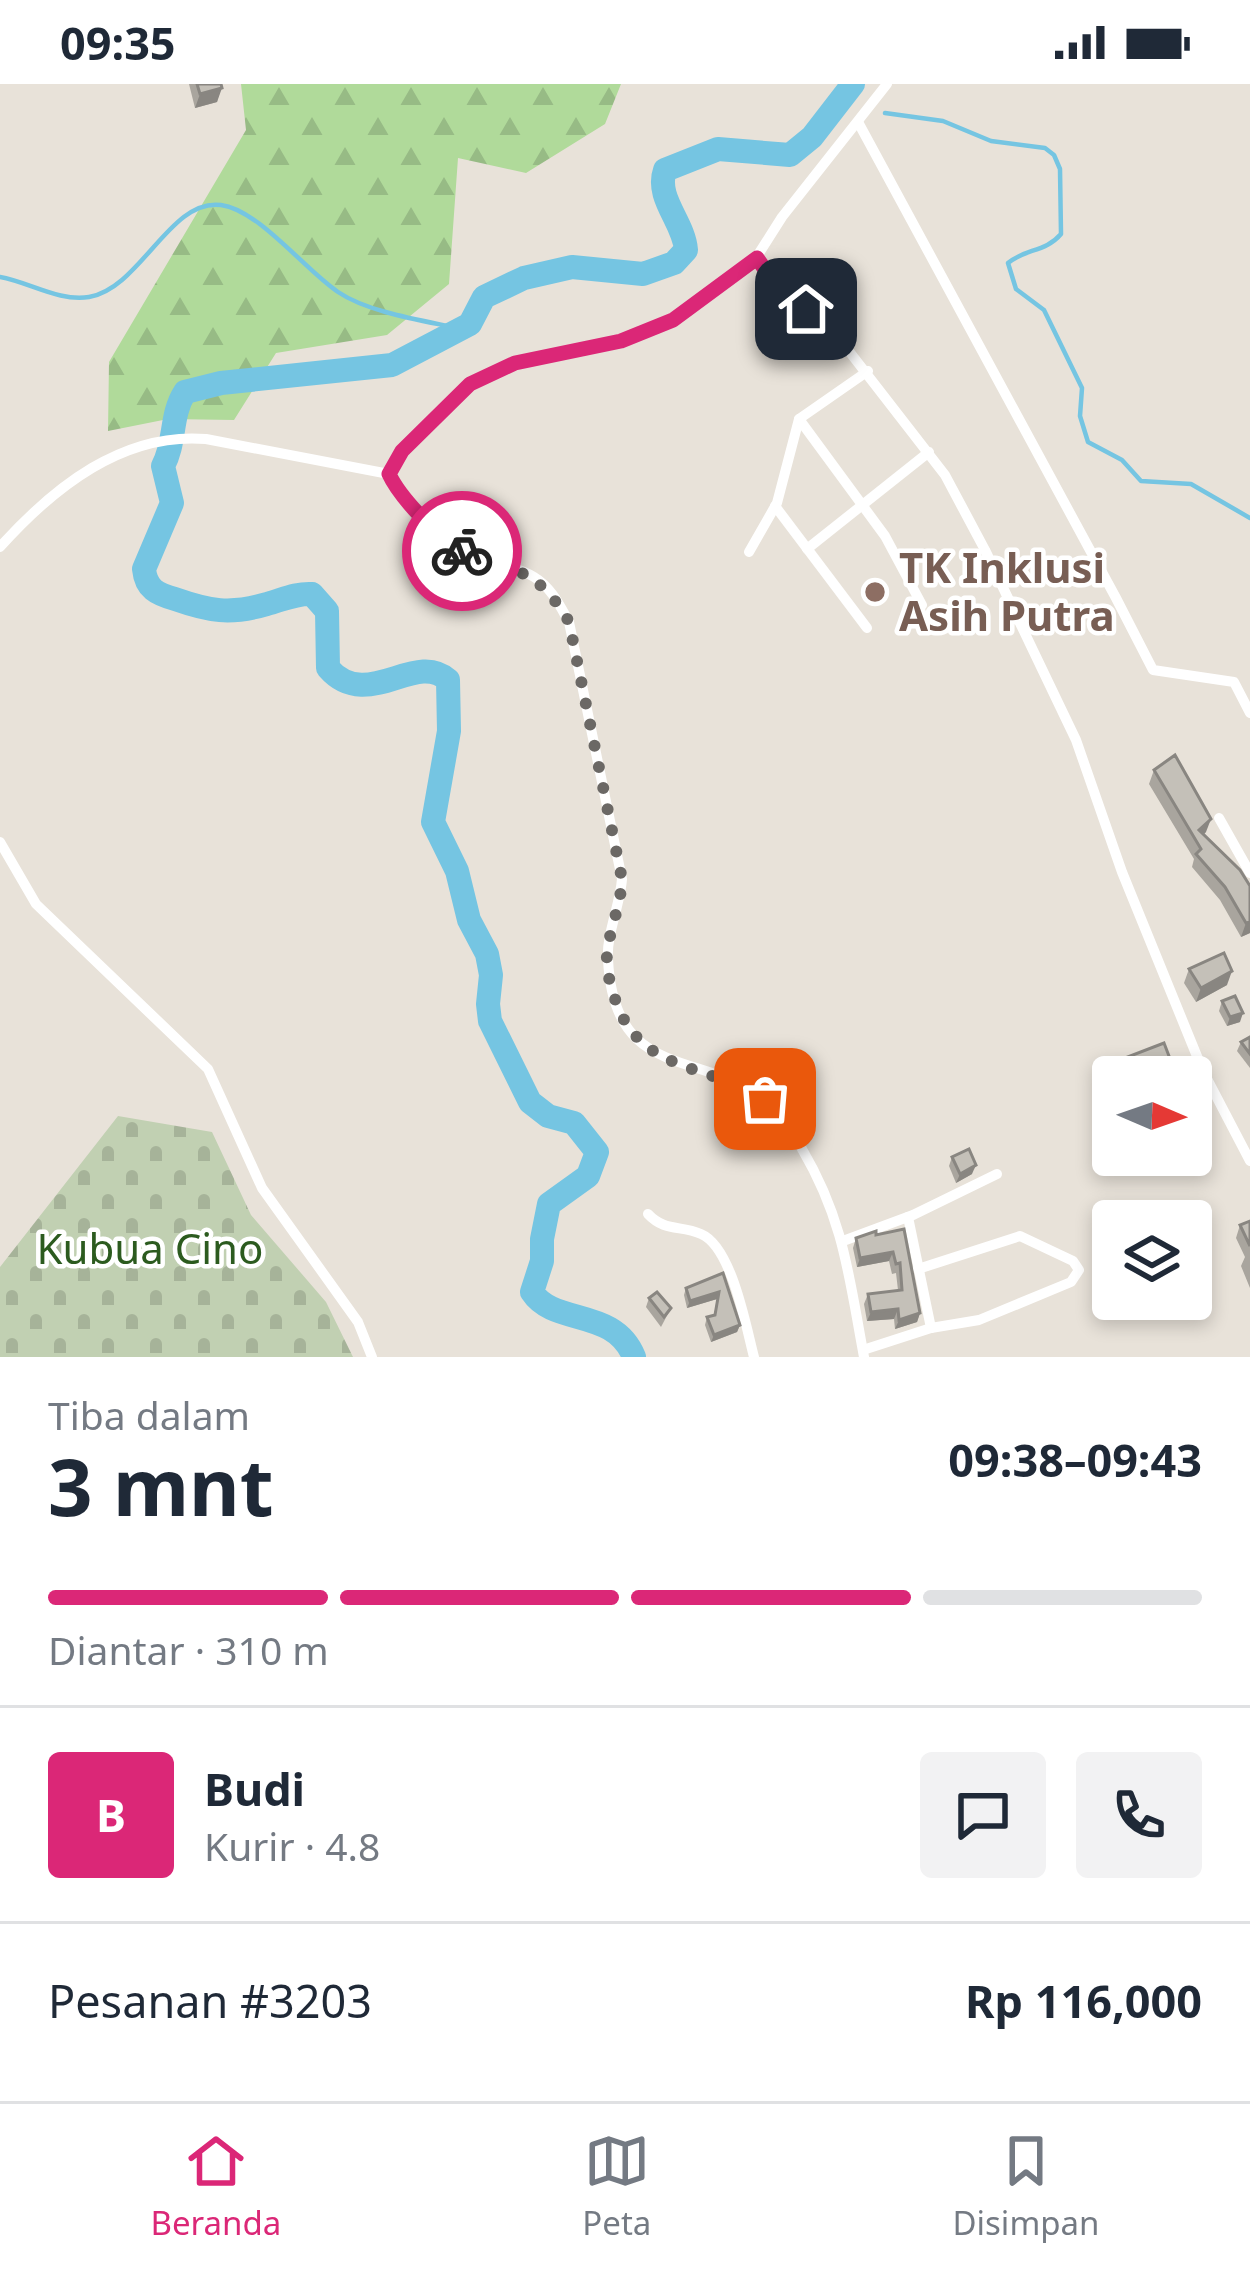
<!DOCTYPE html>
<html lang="id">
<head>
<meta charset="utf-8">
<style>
	body { margin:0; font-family:"Noto Sans",sans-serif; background:#f2f2f3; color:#1f2937; height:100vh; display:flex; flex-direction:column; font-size:45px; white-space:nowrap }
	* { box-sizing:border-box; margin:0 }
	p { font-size:39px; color:#747a83 }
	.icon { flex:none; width:66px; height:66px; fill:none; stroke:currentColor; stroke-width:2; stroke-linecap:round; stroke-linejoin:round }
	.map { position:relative; height:1273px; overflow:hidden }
	.panel { display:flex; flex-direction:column; background:#fff; flex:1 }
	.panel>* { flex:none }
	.needle { width:78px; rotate:92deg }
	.tools { position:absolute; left:1092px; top:972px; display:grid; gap:24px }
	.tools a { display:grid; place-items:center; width:120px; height:120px; border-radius:12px; background:#fff; box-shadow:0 6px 18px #0003; font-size:60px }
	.pin { position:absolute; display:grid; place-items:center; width:102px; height:102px; color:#fff; margin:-51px; border-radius:24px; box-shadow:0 6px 18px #0006 }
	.courier { position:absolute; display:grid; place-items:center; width:120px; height:120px; margin:-60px; border:9px solid #db2777; border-radius:50%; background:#fff; color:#222; box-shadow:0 3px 15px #0007 }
	.head em { font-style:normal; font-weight:700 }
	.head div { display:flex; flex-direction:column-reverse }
	.head { display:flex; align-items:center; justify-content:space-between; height:204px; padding:0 48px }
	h1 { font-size:78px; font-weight:700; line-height:90px }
	.bar { display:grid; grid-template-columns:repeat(4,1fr); gap:18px 12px; align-content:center; height:144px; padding:0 48px }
	.bar i { height:15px; border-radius:9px; background:#e0e1e3 }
	.bar .current { background:#db2777 }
	.bar p { grid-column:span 4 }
	.line { display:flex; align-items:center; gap:30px; padding:0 48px; border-top:3px solid #e0e1e3 }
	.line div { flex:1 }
	.round { display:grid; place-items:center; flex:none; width:126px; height:126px; border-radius:12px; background:#f2f2f3 }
	.status { display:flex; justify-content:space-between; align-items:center; height:84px; padding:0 60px; background:#fff; direction:ltr }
	.status svg { height:33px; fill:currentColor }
	.dock { display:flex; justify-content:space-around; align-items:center; height:168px; border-top:3px solid #e0e1e3; background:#fff; font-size:33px; color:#747a83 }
	.dock a { display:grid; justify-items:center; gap:6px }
	.dock .current { color:#db2777 }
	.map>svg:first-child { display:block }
	.forest { fill:url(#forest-firs) }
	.cemetery { fill:url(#cemetery-stones) }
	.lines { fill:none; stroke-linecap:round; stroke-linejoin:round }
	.stream { stroke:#75c5e2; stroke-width:4.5 }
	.river { stroke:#75c5e2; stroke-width:24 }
	.minor { stroke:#fff; stroke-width:10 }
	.wall { fill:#a9a59e }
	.shaded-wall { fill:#898681 }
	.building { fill:#c4c0b8; stroke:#898681; stroke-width:3 }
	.done { stroke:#6b6865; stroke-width:12; stroke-dasharray:0 21.6 }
	.route { stroke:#db2777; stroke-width:15 }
	.education-dot { fill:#8d6e63; stroke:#fff; stroke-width:4.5 }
	.labels { text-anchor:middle; stroke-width:9; stroke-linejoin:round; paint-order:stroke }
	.education-label { font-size:42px; font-weight:bold; fill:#785e54; stroke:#fff; text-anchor:start }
	.park-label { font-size:42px; fill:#2c5b1f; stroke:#fff }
</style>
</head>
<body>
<div class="status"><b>09:35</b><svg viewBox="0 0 49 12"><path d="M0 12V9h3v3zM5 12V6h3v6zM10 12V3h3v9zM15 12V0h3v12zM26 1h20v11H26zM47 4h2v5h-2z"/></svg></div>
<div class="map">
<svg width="1250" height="1273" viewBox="0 0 1250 1273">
	<defs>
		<pattern id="forest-firs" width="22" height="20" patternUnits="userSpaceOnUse" patternTransform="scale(3)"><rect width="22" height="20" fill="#b0da9a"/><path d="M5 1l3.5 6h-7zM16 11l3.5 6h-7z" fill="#97bb85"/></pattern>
		<pattern id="cemetery-stones" width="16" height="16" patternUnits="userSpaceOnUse" patternTransform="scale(3)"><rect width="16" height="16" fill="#c1d0b2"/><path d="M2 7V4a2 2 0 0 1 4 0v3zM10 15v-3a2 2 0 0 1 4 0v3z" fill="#a6b399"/></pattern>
	</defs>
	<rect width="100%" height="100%" fill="#e8e2d9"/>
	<polygon class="forest" points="241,0 621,0 605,40 526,89 458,74 449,200 387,251 276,269 234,336 168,335 108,347 109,278 246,46"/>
	<polygon class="cemetery" points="118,1032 212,1048 251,1131 326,1218 353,1273 0,1273 0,1183"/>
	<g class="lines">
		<g class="stream">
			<path d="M 885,29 L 943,37 L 991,57 L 1045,64 L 1054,71 L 1060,85 L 1061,150 C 1046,168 1024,165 1008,179 L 1016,205 L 1044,226 L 1082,304 L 1080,332 L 1088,358 L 1122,376 L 1141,397 L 1191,400 L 1250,434"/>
			<path d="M 0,193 C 29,198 59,218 89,213 C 141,204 170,114 221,121 C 259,126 305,186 338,208 C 369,229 426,237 462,245"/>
		</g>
		<path class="river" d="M 634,1273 C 614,1223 554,1242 532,1208 L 542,1177 L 542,1155 L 549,1120 L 588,1092 L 597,1068 L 574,1039 L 548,1032 L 530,1018 L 490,937 L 488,920 L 491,891 L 487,870 L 469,836 L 457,787 L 433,738 L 449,647 L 448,596 C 415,566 367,629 328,584 L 327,527 L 312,510 C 296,509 282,516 267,520 C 230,531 209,527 175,515 C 157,510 146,505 144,485 L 172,419 L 163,382 C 176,358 170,331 185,308 L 221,299 L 392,281 L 470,240 L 484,213 L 524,194 L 572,183 L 643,190 L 674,179 L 686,166 C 684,138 655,114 665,86 L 718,65 L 790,71 L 812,53 L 853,0"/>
		<g class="minor">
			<polyline points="858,38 1116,514 1153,586 1234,598 1250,629"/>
			<polyline points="756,174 773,197 838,253 945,391 985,466 1076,656 1122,788 1203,987 1250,1077"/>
			<polyline points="799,335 885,452 922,521"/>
			<path d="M 389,390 C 399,411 440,457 461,467 C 484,477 512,480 534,493 C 551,503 560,522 569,538 L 622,795 C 620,821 606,852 608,875 C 614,1006 713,961 778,1026 C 788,1037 795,1052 802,1065 C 844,1136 849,1193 864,1273"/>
			<polyline points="389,390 402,367 470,300 515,279 621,257 673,236 741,188 756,174 782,133 887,0"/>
			<polyline points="775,422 867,544"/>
			<path d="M 0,463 C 54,403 123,348 206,355 L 389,390"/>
			<polyline points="807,465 929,368"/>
			<polyline points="749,468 777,419 799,335 868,287"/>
			<polyline points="1219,734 1250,789"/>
			<polyline points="0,758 36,820 208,985 262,1104 358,1238 372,1273"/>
			<path d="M 648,1130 C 665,1148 680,1141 701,1150 C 732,1163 746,1243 754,1273"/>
			<polyline points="908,1133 931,1244"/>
			<polyline points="843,1157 913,1131 997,1090"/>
			<polyline points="863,1266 931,1244 979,1236 1071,1198 1079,1186 1073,1177 1020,1152 918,1185"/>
		</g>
	</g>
	<g class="wall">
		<polygon points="189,0 221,0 217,18 195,24"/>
		<polygon points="1154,686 1206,748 1203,751 1250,802 1250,849 1241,853 1220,816 1192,783 1194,775 1149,700"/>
		<polygon points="1189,885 1227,901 1196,918 1184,899"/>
		<polygon points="1222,917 1240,938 1227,942 1219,927"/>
		<polygon points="1250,953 1250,984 1237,967 1241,958"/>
		<polygon points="1117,977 1177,993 1113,993 1113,1002 1110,996"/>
		<polygon points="952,1073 972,1090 956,1099 949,1082"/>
		<polygon points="1250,1137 1250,1204 1241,1182 1245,1173 1236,1154 1240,1141"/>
		<polygon points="904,1145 920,1229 917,1238 895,1245 894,1235 867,1237 864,1220 868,1210 898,1206 896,1189 892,1190 889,1177 857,1183 853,1164 856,1154"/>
		<polygon points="723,1189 740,1241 737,1248 711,1258 705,1241 707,1233 714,1231 717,1215 687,1224 684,1211 686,1204"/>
		<polygon points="649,1214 671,1224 661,1243 646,1223"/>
	</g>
	<g class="shaded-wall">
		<polygon points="222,4 217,18 195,24 200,10"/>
		<polygon points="1211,735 1206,748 1196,757 1199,746"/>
		<polygon points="1250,838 1250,849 1241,853 1246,839"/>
		<polygon points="1232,887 1227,901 1196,918 1201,904"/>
		<polygon points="1243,929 1240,938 1227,942 1230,933"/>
		<polygon points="976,1081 972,1090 956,1099 960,1090"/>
		<polygon points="893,1168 889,1177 857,1183 860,1174"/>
		<polygon points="719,1208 717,1215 687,1224 690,1217"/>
		<polygon points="898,1225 894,1235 867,1237 871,1228"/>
		<polygon points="920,1229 917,1238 895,1245 899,1236"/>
		<polygon points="740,1241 737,1248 711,1258 714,1251"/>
	</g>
	<g class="building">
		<polygon points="197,0 221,0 222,4 200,10"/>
		<polygon points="1175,671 1211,735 1199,746 1240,786 1250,802 1250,838 1246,839 1225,803 1196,770 1201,765 1154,686"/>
		<polygon points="1224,869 1232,887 1201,904 1189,885"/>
		<polygon points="1235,912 1243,929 1230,933 1222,917"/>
		<polygon points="1250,953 1250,970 1241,958"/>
		<polygon points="1164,959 1177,993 1125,993 1117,977"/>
		<polygon points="969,1065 976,1081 960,1090 952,1073"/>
		<polygon points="1250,1137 1250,1162 1240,1141"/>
		<polygon points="904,1145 920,1229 899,1236 898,1225 871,1228 868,1210 902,1206 900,1179 896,1180 893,1168 860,1174 856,1154 876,1147 876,1151"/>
		<polygon points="723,1189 740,1241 714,1251 707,1233 715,1231 719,1208 690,1217 686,1204"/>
		<polygon points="657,1208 671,1224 664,1233 649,1214"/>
	</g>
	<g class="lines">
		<path class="done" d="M 462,467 C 515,486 539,486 569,538 L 622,795 C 621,821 610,844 607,869 C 606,883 610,902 615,915 C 640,990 707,979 765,1015"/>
		<path class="route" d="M 462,467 C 439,454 400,414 389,390 L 402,367 L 470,300 L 515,279 L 621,257 L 673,236 L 757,174 L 773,197 L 806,225"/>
	</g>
	<circle class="education-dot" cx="875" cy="508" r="12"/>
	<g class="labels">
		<g class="education-label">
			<text x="899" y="499">TK Inklusi<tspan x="899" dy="48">Asih Putra</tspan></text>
		</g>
		<g class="park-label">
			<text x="150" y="1180">Kubua Cino</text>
		</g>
	</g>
</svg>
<div class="tools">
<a><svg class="needle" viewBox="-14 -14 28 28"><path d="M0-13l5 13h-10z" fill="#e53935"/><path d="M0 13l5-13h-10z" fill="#747a83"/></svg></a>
<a><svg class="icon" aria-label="layers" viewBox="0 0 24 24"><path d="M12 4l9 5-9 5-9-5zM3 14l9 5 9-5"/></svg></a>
</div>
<div class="pin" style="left:765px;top:1015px;background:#ea580c"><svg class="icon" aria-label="bag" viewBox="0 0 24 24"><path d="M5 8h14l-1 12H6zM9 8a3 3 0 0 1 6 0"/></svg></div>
<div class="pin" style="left:806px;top:225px;background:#1f2937"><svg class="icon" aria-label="home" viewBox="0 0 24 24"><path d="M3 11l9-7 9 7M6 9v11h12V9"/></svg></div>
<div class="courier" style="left:462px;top:467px"><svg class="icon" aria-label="bike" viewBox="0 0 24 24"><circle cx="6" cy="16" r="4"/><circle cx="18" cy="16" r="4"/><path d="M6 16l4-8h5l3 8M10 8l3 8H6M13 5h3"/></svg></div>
</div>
<section class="panel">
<div class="head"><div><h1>3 mnt</h1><p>Tiba dalam</p></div><em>09:38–09:43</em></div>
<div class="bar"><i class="current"></i><i class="current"></i><i class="current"></i><i></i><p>Diantar · 310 m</p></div>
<div class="line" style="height:216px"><b class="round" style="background:#db2777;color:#fff">B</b><div><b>Budi</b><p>Kurir · 4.8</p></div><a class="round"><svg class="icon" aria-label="chat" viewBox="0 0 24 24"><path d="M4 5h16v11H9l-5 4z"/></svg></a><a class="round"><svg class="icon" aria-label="phone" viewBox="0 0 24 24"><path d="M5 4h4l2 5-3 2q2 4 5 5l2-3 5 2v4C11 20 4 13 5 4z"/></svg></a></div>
<div class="line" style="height:156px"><div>Pesanan #3203</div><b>Rp 116,000</b></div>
</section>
<nav class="dock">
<a class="current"><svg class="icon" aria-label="home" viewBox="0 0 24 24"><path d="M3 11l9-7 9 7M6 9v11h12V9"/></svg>Beranda</a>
<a><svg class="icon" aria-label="map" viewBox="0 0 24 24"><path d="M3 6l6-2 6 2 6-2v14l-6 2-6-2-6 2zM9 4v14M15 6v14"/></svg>Peta</a>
<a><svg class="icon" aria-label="saved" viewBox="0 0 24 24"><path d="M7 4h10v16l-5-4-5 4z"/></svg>Disimpan</a>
</nav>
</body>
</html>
